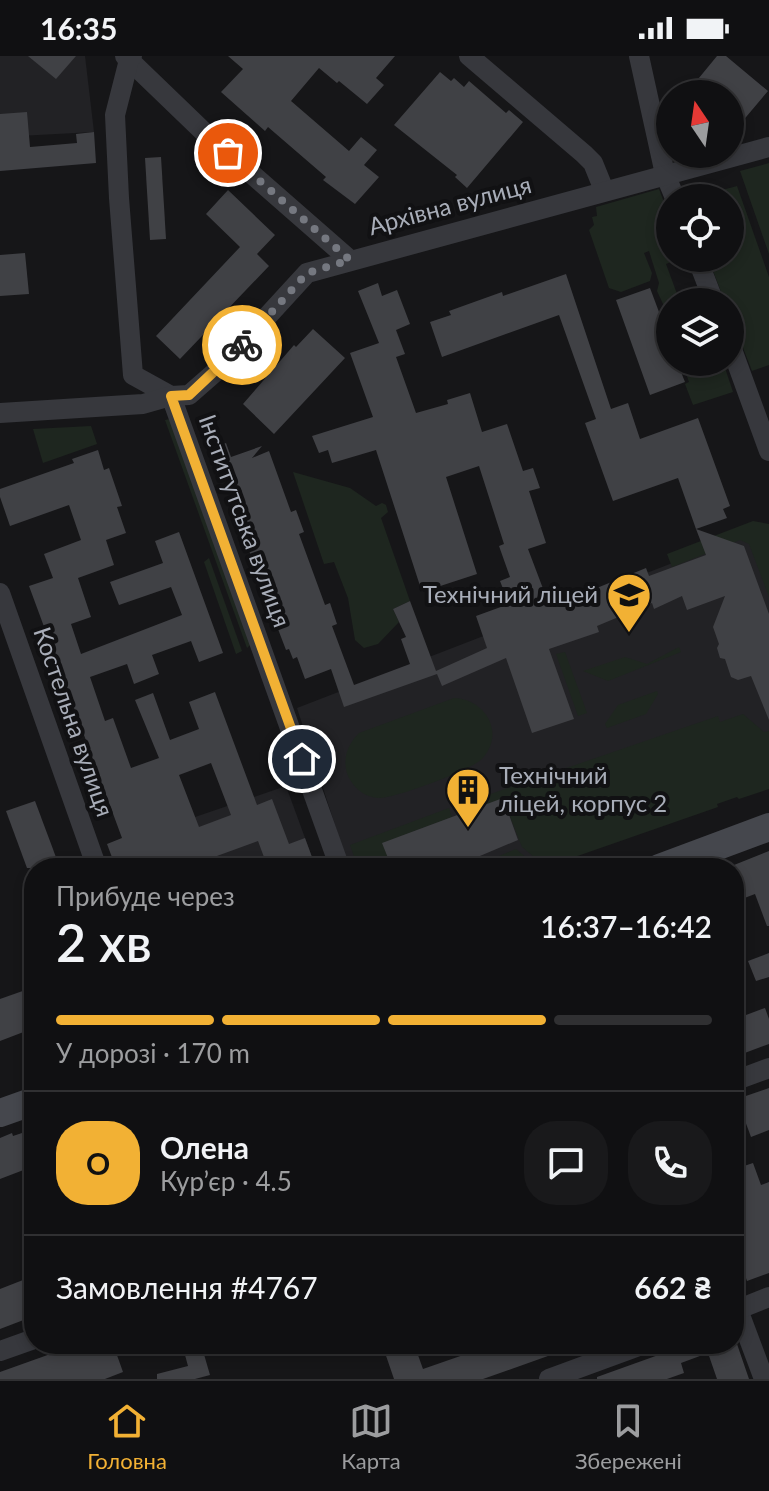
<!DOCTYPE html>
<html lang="uk">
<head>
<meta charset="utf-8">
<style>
	body { margin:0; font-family:Lato,sans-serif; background:#19191b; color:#f1f3f6; height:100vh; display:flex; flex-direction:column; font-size:30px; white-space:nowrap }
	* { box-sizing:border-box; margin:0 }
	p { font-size:26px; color:#9c9d9f }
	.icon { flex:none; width:44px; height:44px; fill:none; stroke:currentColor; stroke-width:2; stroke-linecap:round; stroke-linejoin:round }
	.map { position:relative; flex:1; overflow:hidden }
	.details { position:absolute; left:24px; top:802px; width:720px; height:496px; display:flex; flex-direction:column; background:#101012; border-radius:32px; box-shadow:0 4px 12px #0003,0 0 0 2px #303032 }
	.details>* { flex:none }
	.needle { width:52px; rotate:347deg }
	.controls { position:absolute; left:656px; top:24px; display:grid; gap:16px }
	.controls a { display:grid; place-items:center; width:88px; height:88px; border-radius:50%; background:#101012; box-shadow:0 4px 12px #0003,0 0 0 2px #303032; font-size:40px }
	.pin { position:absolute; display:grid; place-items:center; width:68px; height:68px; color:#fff; margin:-34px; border:4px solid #fff; border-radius:50%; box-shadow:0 2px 8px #0007 }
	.courier { position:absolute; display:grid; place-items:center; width:80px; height:80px; margin:-40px; border:6px solid #f2b134; border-radius:50%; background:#fff; color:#222; box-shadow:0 2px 10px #0007 }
	.overview em { font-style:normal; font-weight:600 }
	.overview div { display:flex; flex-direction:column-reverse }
	.overview { display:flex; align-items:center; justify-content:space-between; height:136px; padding:0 32px }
	h1 { font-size:52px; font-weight:600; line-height:60px }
	.bar { display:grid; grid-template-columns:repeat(4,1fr); gap:12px 8px; align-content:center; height:96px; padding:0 32px }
	.bar i { height:10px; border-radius:6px; background:#303032 }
	.bar .on { background:#f2b134 }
	.bar p { grid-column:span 4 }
	.line { display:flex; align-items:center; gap:20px; padding:0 32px; border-top:2px solid #303032 }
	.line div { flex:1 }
	.round { display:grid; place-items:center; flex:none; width:84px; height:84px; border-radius:32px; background:#19191b }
	.status { display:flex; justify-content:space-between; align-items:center; height:56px; padding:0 40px; background:#101012; direction:ltr }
	.status svg { height:22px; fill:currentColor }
	.menu { display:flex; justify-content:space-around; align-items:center; height:112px; border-top:2px solid #303032; background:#101012; font-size:22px; color:#9c9d9f }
	.menu a { display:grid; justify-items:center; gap:4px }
	.menu .on { color:#f2b134 }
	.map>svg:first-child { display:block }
	.built { fill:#222225 }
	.green { fill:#1e261f }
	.building { fill:#404145; fill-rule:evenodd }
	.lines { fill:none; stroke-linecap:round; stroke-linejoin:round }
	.street { stroke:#37383d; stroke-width:20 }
	.secondary { stroke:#45474d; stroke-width:28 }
	.done { stroke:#757880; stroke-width:8; stroke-dasharray:0 14.4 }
	.route { stroke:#f2b134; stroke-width:10 }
	.labels { text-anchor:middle; stroke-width:8; stroke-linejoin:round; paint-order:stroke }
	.street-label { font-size:24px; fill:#a8adb8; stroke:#111113 }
	.poi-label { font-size:24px; fill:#a8adb8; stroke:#111113; text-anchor:end }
</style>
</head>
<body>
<div class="status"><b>16:35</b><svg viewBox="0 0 49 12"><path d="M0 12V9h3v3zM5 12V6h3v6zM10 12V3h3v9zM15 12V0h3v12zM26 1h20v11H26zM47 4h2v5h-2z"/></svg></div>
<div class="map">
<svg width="769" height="1323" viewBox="0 0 769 1323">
	<rect width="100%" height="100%" fill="#161618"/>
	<g class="built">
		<polygon points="0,0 85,0 94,76 0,81"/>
		<polygon points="758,474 769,504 769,721 520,812 349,812 297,652"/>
		<polygon points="286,730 316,812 135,812 195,761"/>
	</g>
	<g class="green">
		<polygon points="769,107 769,198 740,115"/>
		<polygon points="737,130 769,221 769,309 752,315 730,258 730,246 725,246 708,202 730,202 730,142 705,142 711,137"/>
		<polygon points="659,133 670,162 670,202 681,202 666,208 680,246 670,246 670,263 657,235 659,227 649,195 644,197 652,217 650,225 621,236 609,232 589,174 594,169 592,161 597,160 596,151"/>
		<polygon points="682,306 723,306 733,336 693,349 685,328 689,326"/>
		<polygon points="170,363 252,587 247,592 165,364"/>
		<polygon points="91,370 97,388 43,407 33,373"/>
		<polygon points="293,416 350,432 376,450 382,447 386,449 388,456 381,462 410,545 393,553 399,566 378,588 364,592 355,584 348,542 334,506 324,508"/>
		<polygon points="753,465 769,468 769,541 749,488 740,484 672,511 667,498"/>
		<polygon points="209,502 242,595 236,598 204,506"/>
		<polygon points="679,591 681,596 608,625 583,615 625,601 647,608"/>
		<polygon points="565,596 587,657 578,660 556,598"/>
		<polygon points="657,635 658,638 646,658 607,672 605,668 618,649"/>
		<path d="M 454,642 C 485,643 506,677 482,703 C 471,714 394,743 378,742 C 365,741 355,733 349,722 C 341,705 347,689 359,677 Z"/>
		<polygon points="743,658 764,676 769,675 769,733 739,743 737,741 717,748 718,751 546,811 522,791 503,743 483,750 479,742 718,660 720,666"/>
		<polygon points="449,752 452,761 383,787 392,812 358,812 350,789"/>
		<polygon points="516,793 539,812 492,812 489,804"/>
	</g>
	<g class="building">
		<polygon points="28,0 76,0 56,23"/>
		<polygon points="228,0 395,0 376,22 384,29 367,48 339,25 337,27 319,12 291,45 349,95 361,81 377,94 364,109 379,121 355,148 323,124 326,121 268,71 265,75 221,36 243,13"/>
		<polygon points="717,0 726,0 768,35 741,67 730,57 730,38 707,38 694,28"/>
		<polygon points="440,16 451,25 454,22 464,31 469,25 506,57 509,54 523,66 467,132 455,121 457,119 394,69"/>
		<polygon points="27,56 30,91 77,87 76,78 94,76 96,107 0,115 0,58"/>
		<polygon points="161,101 166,183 150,184 145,102"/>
		<polygon points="228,134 275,179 257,198 269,210 180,303 156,280 240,191 206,158"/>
		<polygon points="25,197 29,238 0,240 0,199"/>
		<polygon points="566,218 611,353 628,347 640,383 698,362 730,450 723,453 727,462 696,473 678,422 613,445 585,367 596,363 559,259 442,301 430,266 451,259 449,255 502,236 503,240"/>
		<polygon points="378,227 382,240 397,234 410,268 396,274 405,298 396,301 416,357 448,348 447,344 470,337 482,376 507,368 523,415 533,412 540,432 529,435 546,487 528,493 550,551 646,512 649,520 706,499 696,473 744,490 769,558 769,664 751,620 738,624 731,621 725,603 720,602 717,592 719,588 713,571 725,540 687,554 682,540 654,553 652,547 597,570 599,576 549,593 574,663 532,677 506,602 442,630 437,618 344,651 331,613 305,623 297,601 293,603 289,593 286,594 273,560 278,559 273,547 277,545 263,508 259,509 256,501 252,503 240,469 244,467 240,456 244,455 228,413 220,416 212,392 226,387 231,401 262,390 252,402 269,395 291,456 296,454 304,476 299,478 325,549 330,547 337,568 332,570 354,629 410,608 401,583 406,581 393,553 410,545 436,615 487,592 476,560 509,548 500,525 510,521 499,490 504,488 479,410 446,421 477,518 422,536 376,394 332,407 328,394 319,397 312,380 373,361 350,297 379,287 358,235"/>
		<polygon points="650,232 665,272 670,270 670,306 677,306 685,326 650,339 616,244"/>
		<polygon points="313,273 345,302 274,378 243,348 294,289 296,291"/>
		<path d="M 98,394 L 104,414 L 109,412 L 122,450 L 117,451 L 126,477 L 106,484 L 114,509 L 78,522 L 91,561 L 71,568 L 81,598 L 182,559 L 171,531 L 119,549 L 110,526 L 163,507 L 155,485 L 179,476 L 223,597 L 199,606 L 191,585 L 152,599 L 159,618 L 134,628 L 127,608 L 90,621 L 105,665 L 113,662 L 131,712 L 159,702 L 135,644 L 153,637 L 170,684 L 199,673 L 189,646 L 215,636 L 257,749 L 272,743 L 289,788 L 305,782 L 316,812 L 268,812 L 258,785 L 184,812 L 116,812 L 107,788 L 122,782 L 29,530 L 53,522 L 44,498 L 81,484 L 69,449 L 10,470 L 0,441 L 0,433 L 74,407 L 72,403 ZM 211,707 L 231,759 L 199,771 L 179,719 Z"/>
		<polygon points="503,742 518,784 461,808 460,805 442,812 392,812 382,787"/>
		<polygon points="35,745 60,812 27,812 6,755"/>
		<polygon points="769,795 769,870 767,870 755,838 734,846 734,809"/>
		<polygon points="769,897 769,921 756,925 748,905"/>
		<polygon points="34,931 34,972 0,985 0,943"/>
		<polygon points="765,952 769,963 769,988 734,1001 734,972 741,969 738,962"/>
		<polygon points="769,1032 769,1074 751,1081 737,1043"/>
		<polygon points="34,1073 34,1110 0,1123 0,1082 12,1077 13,1080"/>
		<polygon points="753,1107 761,1129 769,1126 769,1217 747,1225 734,1187 734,1121 740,1119 738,1112"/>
		<polygon points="23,1224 25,1230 34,1226 34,1260 0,1273 0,1233"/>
		<polygon points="69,1288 113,1288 123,1316 105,1323 0,1323 0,1316 56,1296 55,1293"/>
		<polygon points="182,1288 201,1288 210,1319 195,1323 157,1323 157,1318 188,1310"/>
		<polygon points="382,1288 414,1288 423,1313 469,1297 466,1288 575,1288 576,1290 483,1323 394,1323"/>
		<polygon points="689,1288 737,1288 749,1323 717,1323 708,1297 681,1307 684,1317 667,1323 597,1323 597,1321"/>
	</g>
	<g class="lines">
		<g class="street">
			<polyline points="125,0 207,79 350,204"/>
			<polyline points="132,0 129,4 115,59 119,142 133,319 171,340 340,812"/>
			<polyline points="469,0 584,98 593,107 604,134"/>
			<polyline points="639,0 665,118 675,142"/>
			<polyline points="697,202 714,246"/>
			<polyline points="730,288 769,395"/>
			<polyline points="0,357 143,348 171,340 189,339 221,311 307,217 769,91"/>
			<polyline points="0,537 97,812"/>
			<polyline points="734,1025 769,1012"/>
			<polyline points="734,1243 764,1323"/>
			<polyline points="734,1255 769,1241"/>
			<polyline points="0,1295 34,1283"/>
			<polyline points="549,1323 644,1288"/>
		</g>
		<g class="secondary">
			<polyline points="659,812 769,771"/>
			<polyline points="0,1057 34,1045"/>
		</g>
	</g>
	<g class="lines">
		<polyline class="done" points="228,97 350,204 307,217 242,289"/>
		<polyline class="route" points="242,289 189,339 171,340 302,703"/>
	</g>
	<defs>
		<g id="school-pin" transform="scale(2.3)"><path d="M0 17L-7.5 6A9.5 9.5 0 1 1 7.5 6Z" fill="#f2b134" stroke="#111113"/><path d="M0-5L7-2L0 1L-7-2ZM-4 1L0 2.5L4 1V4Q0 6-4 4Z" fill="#111"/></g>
		<g id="building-pin" transform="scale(2.3)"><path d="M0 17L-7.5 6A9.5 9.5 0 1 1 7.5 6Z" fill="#f2b134" stroke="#111113"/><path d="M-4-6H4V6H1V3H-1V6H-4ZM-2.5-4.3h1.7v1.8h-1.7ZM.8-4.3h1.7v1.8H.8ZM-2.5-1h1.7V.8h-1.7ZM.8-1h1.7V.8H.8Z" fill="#111"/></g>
	</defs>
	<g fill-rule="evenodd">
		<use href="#school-pin" x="629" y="539"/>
		<use href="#building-pin" x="468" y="734"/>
	</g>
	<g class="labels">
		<g class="street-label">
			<text transform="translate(450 150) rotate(-15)" y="8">Архівна вулиця</text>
			<text transform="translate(244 465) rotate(70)" y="8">Інститутська вулиця</text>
			<text transform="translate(73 666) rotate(71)" y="8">Костельна вулиця</text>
		</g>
		<g class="poi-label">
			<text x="598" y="547">Технічний ліцей</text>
			<text x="499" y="728" text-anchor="start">Технічний<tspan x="499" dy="28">ліцей, корпус 2</tspan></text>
		</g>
	</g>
</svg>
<div class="controls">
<a><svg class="needle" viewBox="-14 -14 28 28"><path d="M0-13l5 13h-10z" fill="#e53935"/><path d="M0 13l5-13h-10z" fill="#9c9d9f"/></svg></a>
<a><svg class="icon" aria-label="locate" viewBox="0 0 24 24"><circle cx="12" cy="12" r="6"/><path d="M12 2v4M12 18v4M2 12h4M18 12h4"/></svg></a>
<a><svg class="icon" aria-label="layers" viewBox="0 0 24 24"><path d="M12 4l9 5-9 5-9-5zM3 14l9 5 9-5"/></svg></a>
</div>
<div class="pin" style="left:228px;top:97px;background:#ea580c"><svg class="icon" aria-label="bag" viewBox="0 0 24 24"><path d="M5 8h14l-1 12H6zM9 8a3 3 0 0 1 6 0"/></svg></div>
<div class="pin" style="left:302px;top:703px;background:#1f2937"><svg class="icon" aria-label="home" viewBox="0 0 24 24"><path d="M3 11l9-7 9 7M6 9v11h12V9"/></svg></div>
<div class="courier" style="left:242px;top:289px"><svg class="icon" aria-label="bike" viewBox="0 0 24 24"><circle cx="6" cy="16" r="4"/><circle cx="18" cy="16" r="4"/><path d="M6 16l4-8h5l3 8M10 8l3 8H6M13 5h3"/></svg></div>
<section class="details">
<div class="overview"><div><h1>2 хв</h1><p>Прибуде через</p></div><em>16:37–16:42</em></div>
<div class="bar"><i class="on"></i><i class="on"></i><i class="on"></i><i></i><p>У дорозі · 170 m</p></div>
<div class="line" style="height:144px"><b class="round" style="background:#f2b134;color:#111">О</b><div><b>Олена</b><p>Кур’єр · 4.5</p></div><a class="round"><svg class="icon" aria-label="chat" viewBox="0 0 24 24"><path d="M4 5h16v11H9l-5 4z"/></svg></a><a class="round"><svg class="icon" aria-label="phone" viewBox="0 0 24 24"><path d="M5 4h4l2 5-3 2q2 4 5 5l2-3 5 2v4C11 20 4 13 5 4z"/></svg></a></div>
<div class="line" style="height:104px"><div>Замовлення #4767</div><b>662 ₴</b></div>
</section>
</div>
<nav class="menu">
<a class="on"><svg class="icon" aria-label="home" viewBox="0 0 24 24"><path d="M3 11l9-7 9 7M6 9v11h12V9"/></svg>Головна</a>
<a><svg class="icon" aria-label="map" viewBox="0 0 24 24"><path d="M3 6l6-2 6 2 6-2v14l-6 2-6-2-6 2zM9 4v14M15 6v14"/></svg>Карта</a>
<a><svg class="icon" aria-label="saved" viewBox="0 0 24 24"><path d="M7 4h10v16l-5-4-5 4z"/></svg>Збережені</a>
</nav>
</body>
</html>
